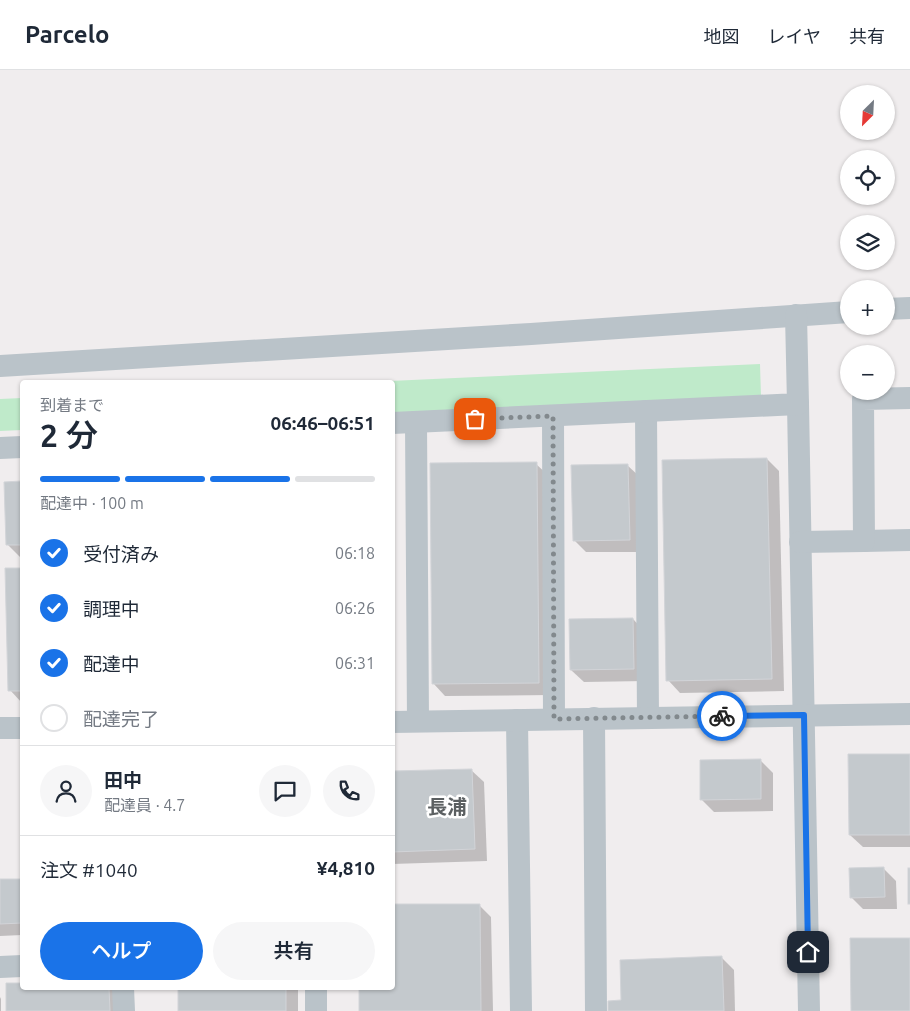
<!DOCTYPE html>
<html lang="ja">
<head>
<meta charset="utf-8">
<style>
	body { margin:0; font-family:Ubuntu,"Noto Sans JP",sans-serif; background:#f6f6f7; color:#1f2937; height:100vh; display:flex; flex-direction:column; font-size:19px; white-space:nowrap }
	* { box-sizing:border-box; margin:0 }
	p { font-size:16px; color:#747a83 }
	.icon { flex:none; width:28px; height:28px; fill:none; stroke:currentColor; stroke-width:2; stroke-linecap:round; stroke-linejoin:round }
	.map { position:relative; flex:1; overflow:hidden }
	.side { position:absolute; left:20px; top:310px; width:375px; height:610px; display:flex; flex-direction:column; background:#fff; border-radius:5px; box-shadow:0 1px 4px #0004 }
	.side>* { flex:none }
	.needle { width:32px; rotate:204deg }
	.tools { position:absolute; left:840px; top:15px; display:grid; gap:10px }
	.tools a { display:grid; place-items:center; width:55px; height:55px; border-radius:50%; background:#fff; box-shadow:0 1px 4px #0004; font-size:25px }
	.pin { position:absolute; display:grid; place-items:center; width:42px; height:42px; color:#fff; margin:-21px; border-radius:10px; box-shadow:0 2px 8px #0006 }
	.courier { position:absolute; display:grid; place-items:center; width:50px; height:50px; margin:-25px; border:4px solid #1a73e8; border-radius:50%; background:#fff; color:#222; box-shadow:0 1px 6px #0007 }
	.headline em { font-style:normal; font-weight:600 }
	.headline div { display:flex; flex-direction:column-reverse }
	.headline { display:flex; align-items:center; justify-content:space-between; height:85px; padding:0 20px }
	h1 { font-size:32px; font-weight:600; line-height:38px }
	.bar { display:grid; grid-template-columns:repeat(4,1fr); gap:8px 5px; align-content:center; height:60px; padding:0 20px }
	.bar i { height:6px; border-radius:4px; background:#e0e1e3 }
	.bar .on { background:#1a73e8 }
	.bar p { grid-column:span 4 }
	.line { display:flex; align-items:center; gap:12px; padding:0 20px; border-top:1px solid #e0e1e3 }
	.line div { flex:1 }
	.round { display:grid; place-items:center; flex:none; width:52px; height:52px; border-radius:26px; background:#f6f6f7 }
	ol { padding:0 20px; list-style:none }
	li { display:flex; align-items:center; gap:15px; height:55px }
	li p { margin-inline-start:auto }
	li .icon { padding:5px; border-radius:50%; background:#1a73e8; color:#fff; stroke-width:4 }
	li:last-child { color:#747a83 }
	li i { width:28px; height:28px; border:2px solid #e0e1e3; border-radius:50% }
	.button { display:flex; gap:10px; margin-top:auto; padding:10px 20px }
	.button a { flex:1; height:58px; border-radius:30px; background:#1a73e8; color:#fff; font-size:20px; font-weight:600; line-height:58px; text-align:center }
	.button a+a { background:#f6f6f7; color:#1f2937 }
	header { display:flex; align-items:center; gap:30px; box-sizing:border-box; height:70px; padding:0 25px; background:#fff; border-bottom:1px solid #e0e1e3 }
	header strong { font-size:24px }
	nav { display:flex; gap:28px; margin-inline-start:auto; font-size:18px }
	.map>svg:first-child { display:block }
	.green { fill:#bfeaca }
	.shadow { fill:#0003 }
	.building { fill:#c4c9cd; stroke:#d2d4d8 }
	.lines { fill:none; stroke-linecap:round; stroke-linejoin:round }
	.minor { stroke:#bac3c9; stroke-width:22 }
	.done { stroke:#82898d; stroke-width:5; stroke-dasharray:0 9 }
	.route { stroke:#1a73e8; stroke-width:6 }
	.labels { text-anchor:middle; stroke-width:5; stroke-linejoin:round; paint-order:stroke }
	.quarter-label { font-size:20px; font-weight:bold; fill:#5b5f61; stroke:#fff }
</style>
</head>
<body>
<header>
<strong>Parcelo</strong>
<nav><a>地図</a><a>レイヤ</a><a>共有</a></nav>
</header>
<div class="map">
<svg width="910" height="941" viewBox="0 0 910 941">
	<rect width="100%" height="100%" fill="#f0edee"/>
	<g class="green">
		<polygon points="760,294 761,327 393,344 392,312 368,312"/>
		<polygon points="22,328 22,360 0,361 0,329"/>
	</g>
	<g class="shadow">
		<polygon points="767,389 779,401 784,621 680,623 668,610"/>
		<polygon points="536,394 549,406 551,625 445,626 433,613"/>
		<polygon points="627,395 640,407 641,482 586,482 574,470"/>
		<polygon points="22,412 22,487 20,487 7,474 6,413"/>
		<polygon points="6,499 22,499 22,633 10,620"/>
		<polygon points="633,549 645,562 646,611 584,612 571,600"/>
		<polygon points="910,685 910,777 863,777 850,765"/>
		<polygon points="760,690 773,703 773,741 714,742 702,730"/>
		<polygon points="471,700 484,712 487,791 392,794 392,702"/>
		<polygon points="884,799 896,811 897,839 863,839 851,827"/>
		<polygon points="22,810 22,865 0,866 0,811"/>
		<polygon points="479,835 491,847 493,941 360,941 360,918 392,918"/>
		<polygon points="721,887 734,900 735,941 610,941 623,931"/>
		<polygon points="7,914 22,914 22,918 114,918 121,941 7,941"/>
		<rect x="179" y="918" width="119" height="23"/>
		<polygon points="0,927 1,929 1,941 0,941"/>
	</g>
	<g class="building">
		<polygon points="767,388 772,609 666,611 662,390"/>
		<polygon points="537,392 539,613 432,614 430,393"/>
		<polygon points="628,394 630,470 573,471 571,395"/>
		<polygon points="22,411 22,475 6,475 4,412"/>
		<polygon points="5,498 22,498 22,621 8,621"/>
		<polygon points="633,548 634,599 570,600 569,549"/>
		<polygon points="848,684 910,684 910,765 849,765"/>
		<polygon points="761,689 761,729 700,730 700,690"/>
		<polygon points="472,699 475,779 392,782 392,701"/>
		<polygon points="884,797 885,827 850,828 849,798"/>
		<rect x="908" y="798" width="2" height="36"/>
		<polygon points="0,809 22,809 22,853 0,854"/>
		<polygon points="392,834 480,834 481,941 359,941 359,918 392,918"/>
		<polygon points="850,868 910,868 910,941 851,941"/>
		<polygon points="722,886 724,941 608,941 608,931 621,930 620,890"/>
		<polygon points="6,913 22,913 22,918 109,918 110,941 6,941"/>
		<rect x="178" y="918" width="108" height="23"/>
	</g>
	<g class="lines">
		<g class="minor">
			<polyline points="886,239 910,238"/>
			<polyline points="0,296 531,264 849,242"/>
			<polyline points="798,334 809,941"/>
			<polyline points="646,341 648,648"/>
			<polyline points="553,346 554,649"/>
			<polyline points="416,352 418,651"/>
			<polyline points="392,353 798,334 796,245"/>
			<polyline points="0,378 22,377"/>
			<polyline points="864,471 910,470"/>
			<polyline points="800,472 864,471 863,329 910,328"/>
			<polyline points="594,648 596,941"/>
			<polyline points="517,650 521,941"/>
			<polyline points="392,652 910,644"/>
			<polyline points="0,658 22,658"/>
			<polyline points="0,897 22,896"/>
			<polyline points="123,918 124,941"/>
			<polyline points="316,918 316,941"/>
		</g>
	</g>
	<g class="lines">
		<polyline class="done" points="475,349 553,346 554,649 722,646"/>
		<polyline class="route" points="722,646 804,645 808,882"/>
	</g>
	<g class="labels">
		<g class="quarter-label">
			<text x="447" y="744">長浦</text>
		</g>
	</g>
</svg>
<div class="tools">
<a><svg class="needle" viewBox="-14 -14 28 28"><path d="M0-13l5 13h-10z" fill="#e53935"/><path d="M0 13l5-13h-10z" fill="#747a83"/></svg></a>
<a><svg class="icon" aria-label="locate" viewBox="0 0 24 24"><circle cx="12" cy="12" r="6"/><path d="M12 2v4M12 18v4M2 12h4M18 12h4"/></svg></a>
<a><svg class="icon" aria-label="layers" viewBox="0 0 24 24"><path d="M12 4l9 5-9 5-9-5zM3 14l9 5 9-5"/></svg></a>
<a>+</a>
<a>−</a>
</div>
<div class="pin" style="left:475px;top:349px;background:#ea580c"><svg class="icon" aria-label="bag" viewBox="0 0 24 24"><path d="M5 8h14l-1 12H6zM9 8a3 3 0 0 1 6 0"/></svg></div>
<div class="pin" style="left:808px;top:882px;background:#1f2937"><svg class="icon" aria-label="home" viewBox="0 0 24 24"><path d="M3 11l9-7 9 7M6 9v11h12V9"/></svg></div>
<div class="courier" style="left:722px;top:646px"><svg class="icon" aria-label="bike" viewBox="0 0 24 24"><circle cx="6" cy="16" r="4"/><circle cx="18" cy="16" r="4"/><path d="M6 16l4-8h5l3 8M10 8l3 8H6M13 5h3"/></svg></div>
<section class="side">
<div class="headline"><div><h1>2 分</h1><p>到着まで</p></div><em>06:46–06:51</em></div>
<div class="bar"><i class="on"></i><i class="on"></i><i class="on"></i><i></i><p>配達中 · 100 m</p></div>
<ol>
<li><svg class="icon" aria-label="check" viewBox="0 0 24 24"><path d="M5 12l5 5 9-10"/></svg>受付済み<p>06:18</p></li>
<li><svg class="icon" aria-label="check" viewBox="0 0 24 24"><path d="M5 12l5 5 9-10"/></svg>調理中<p>06:26</p></li>
<li><svg class="icon" aria-label="check" viewBox="0 0 24 24"><path d="M5 12l5 5 9-10"/></svg>配達中<p>06:31</p></li>
<li><i></i>配達完了</li>
</ol>
<div class="line" style="height:90px"><a class="round"><svg class="icon" aria-label="person" viewBox="0 0 24 24"><circle cx="12" cy="8" r="4"/><path d="M4 21q1-7 8-7t8 7"/></svg></a><div><b>田中</b><p>配達員 · 4.7</p></div><a class="round"><svg class="icon" aria-label="chat" viewBox="0 0 24 24"><path d="M4 5h16v11H9l-5 4z"/></svg></a><a class="round"><svg class="icon" aria-label="phone" viewBox="0 0 24 24"><path d="M5 4h4l2 5-3 2q2 4 5 5l2-3 5 2v4C11 20 4 13 5 4z"/></svg></a></div>
<div class="line" style="height:65px"><div>注文 #1040</div><b>¥4,810</b></div>
<div class="button"><a>ヘルプ</a><a>共有</a></div>
</section>
</div>
</body>
</html>
